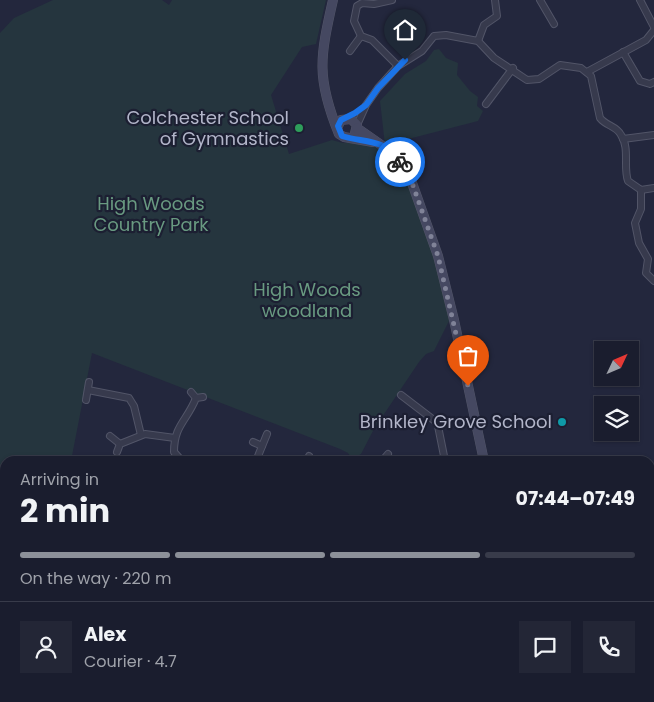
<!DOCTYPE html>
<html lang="en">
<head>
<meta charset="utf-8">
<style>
	body { margin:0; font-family:Poppins,sans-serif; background:#232636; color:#f1f3f6; height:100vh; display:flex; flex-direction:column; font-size:19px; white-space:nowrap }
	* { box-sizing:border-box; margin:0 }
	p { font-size:16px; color:#9fa2aa }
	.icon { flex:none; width:28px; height:28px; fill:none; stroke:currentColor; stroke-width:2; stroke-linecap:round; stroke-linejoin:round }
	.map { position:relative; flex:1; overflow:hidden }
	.panel { position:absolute; left:0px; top:456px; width:655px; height:246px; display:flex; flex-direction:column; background:#1a1d2e; border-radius:15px 15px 0 0; box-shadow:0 1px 4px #0004,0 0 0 1px #383b4a }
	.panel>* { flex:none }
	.needle { width:32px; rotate:46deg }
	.tools { position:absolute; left:594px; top:341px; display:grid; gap:10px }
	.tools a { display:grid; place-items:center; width:45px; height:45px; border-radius:0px; background:#1a1d2e; box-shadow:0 1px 4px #0004,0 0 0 1px #383b4a; font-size:25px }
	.pin { position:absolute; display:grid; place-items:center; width:42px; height:42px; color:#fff; margin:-51px -21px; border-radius:50% 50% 50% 0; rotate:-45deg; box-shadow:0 0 5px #0007 }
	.pin .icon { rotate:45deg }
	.courier { position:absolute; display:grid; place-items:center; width:50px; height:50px; margin:-25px; border:4px solid #1a73e8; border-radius:50%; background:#fff; color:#222; box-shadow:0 1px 6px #0007 }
	.overview em { font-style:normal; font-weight:700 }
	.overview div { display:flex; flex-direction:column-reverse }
	.overview { display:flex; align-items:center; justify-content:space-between; height:85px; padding:0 20px }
	h1 { font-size:32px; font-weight:700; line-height:38px }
	.bar { display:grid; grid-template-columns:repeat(4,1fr); gap:8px 5px; align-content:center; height:60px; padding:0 20px }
	.bar i { height:6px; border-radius:4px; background:#383b4a }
	.bar .current { background:#8c9099 }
	.bar p { grid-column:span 4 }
	.line { display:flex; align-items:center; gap:12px; padding:0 20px; border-top:1px solid #383b4a }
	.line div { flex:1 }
	.round { display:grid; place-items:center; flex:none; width:52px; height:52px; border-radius:0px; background:#232636 }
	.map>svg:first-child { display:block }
	.green { fill:#25353e }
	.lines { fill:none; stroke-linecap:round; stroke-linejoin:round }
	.street-casing { stroke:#525568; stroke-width:8 }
	.secondary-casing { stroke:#525568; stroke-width:10 }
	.street { stroke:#373a4d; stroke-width:6 }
	.secondary { stroke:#454861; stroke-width:9 }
	.done { stroke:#808398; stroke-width:5; stroke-dasharray:0 9 }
	.route { stroke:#1a73e8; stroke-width:6 }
	.leisure-dot { fill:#2e9e5b; stroke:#1c1f32; stroke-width:2 }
	.culture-dot { fill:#0f9aa8; stroke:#1c1f32; stroke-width:2 }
	.labels { text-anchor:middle; stroke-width:4.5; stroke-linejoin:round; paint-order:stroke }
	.poi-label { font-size:18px; fill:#b2b5c9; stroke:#1c1f32; text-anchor:end }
	.park-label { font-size:18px; fill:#699a81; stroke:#1c1f32 }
</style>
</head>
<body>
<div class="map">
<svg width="654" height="702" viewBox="0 0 654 702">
	<rect width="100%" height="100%" fill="#23273d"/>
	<g class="green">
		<polygon points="53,0 162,0 169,5 172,0 326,0 316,44 302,47 271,95 289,154 332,140 343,143 366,142 383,148 402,167 435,257 450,319 434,351 426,354 419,362 374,429 361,454 352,459 348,453 340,449 92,353 71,461 5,461 5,556 0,560 0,33 14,18"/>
		<polygon points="439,49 446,58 458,63 457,75 470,91 478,97 477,106 483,111 478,121 385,145 380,101 405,74 426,61 434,50"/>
	</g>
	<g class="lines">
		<g class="street-casing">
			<g id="street">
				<polyline points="392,0 374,4 362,3 357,6 354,21 361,36 372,40 398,66"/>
				<polyline points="540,0 554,24"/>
				<polyline points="640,0 654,27"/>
				<polyline points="478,41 484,25 497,16 495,0"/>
				<polyline points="350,51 361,36"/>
				<polyline points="623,52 640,81 650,84 654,82"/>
				<polyline points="587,72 646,40 654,30"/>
				<polyline points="486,104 513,68"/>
				<path d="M 357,125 L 366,105 L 378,88 L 398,66 L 422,51 L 434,36 L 446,35 L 478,41 L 494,58 L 527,80 L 539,79 L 560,65 L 581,68 L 591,76 L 600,118 C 606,126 617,126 621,135 C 630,148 623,167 628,181 L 641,190 L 654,188"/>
				<polyline points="623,139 654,135"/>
				<polyline points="641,190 641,209 635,223 639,243 648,259 646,273 654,281"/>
				<polyline points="88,390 129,398 134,406 141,435"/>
				<polyline points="191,392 196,398"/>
				<polyline points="401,395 435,421 438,426 445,461"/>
				<polyline points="86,400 89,382"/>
				<polyline points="110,436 120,444"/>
				<polyline points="253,442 262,446"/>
				<polyline points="117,452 120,444 145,434 175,438"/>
				<path d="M 182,461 L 174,452 C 174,425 187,421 196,398 L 203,397"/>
				<polyline points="256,461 267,434"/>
				<polyline points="307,461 309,456"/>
				<polyline points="382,461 388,454"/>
				<polyline points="650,640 654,641"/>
				<polyline points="319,698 322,702"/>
				<polyline points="551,698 557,702"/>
				<polyline points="95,702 96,698"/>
				<polyline points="480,702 480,698"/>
				<polyline points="616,702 617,698"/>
			</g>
		</g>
		<g class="secondary-casing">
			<g id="secondary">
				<path d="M 333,0 C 320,57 316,78 339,134 L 344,137 L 373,142"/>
				<polyline points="338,126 341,120 351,119 357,125 355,133"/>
				<polyline points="357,128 397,156 411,180 438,256 454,320 484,461"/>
				<polyline points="650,581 654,582"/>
				<polyline points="394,702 400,698"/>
			</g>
		</g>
		<use href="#street" class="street"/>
		<use href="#secondary" class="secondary"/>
	</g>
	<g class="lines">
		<polyline class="done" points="400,162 411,180 438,256 468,386"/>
		<path class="route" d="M 400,162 C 386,138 363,143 342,136 L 338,126 L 341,120 L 355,113 L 366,105 L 378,88 L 405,60"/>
	</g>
	<circle class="leisure-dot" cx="299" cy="128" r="5"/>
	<circle class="culture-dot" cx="562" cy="422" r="5"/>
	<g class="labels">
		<g class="poi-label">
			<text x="289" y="124">Colchester School<tspan x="289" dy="21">of Gymnastics</tspan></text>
			<text x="552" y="428">Brinkley Grove School</text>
		</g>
		<g class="park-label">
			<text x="151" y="210">High Woods<tspan x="151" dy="21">Country Park</tspan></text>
			<text x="307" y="296">High Woods<tspan x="307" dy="21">woodland</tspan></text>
		</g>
	</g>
</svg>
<div class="tools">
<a><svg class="needle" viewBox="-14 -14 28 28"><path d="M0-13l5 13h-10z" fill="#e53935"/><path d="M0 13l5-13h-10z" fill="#9fa2aa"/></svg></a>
<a><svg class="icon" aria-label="layers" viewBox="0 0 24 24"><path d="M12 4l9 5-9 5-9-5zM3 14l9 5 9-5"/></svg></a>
</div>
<div class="pin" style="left:468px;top:386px;background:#ea580c"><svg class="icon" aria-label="bag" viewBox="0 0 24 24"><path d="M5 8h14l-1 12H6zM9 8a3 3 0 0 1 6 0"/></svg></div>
<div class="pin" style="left:405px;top:60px;background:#1f2937"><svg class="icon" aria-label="home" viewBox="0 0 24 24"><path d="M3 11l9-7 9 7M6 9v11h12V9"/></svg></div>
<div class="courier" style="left:400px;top:162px"><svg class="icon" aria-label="bike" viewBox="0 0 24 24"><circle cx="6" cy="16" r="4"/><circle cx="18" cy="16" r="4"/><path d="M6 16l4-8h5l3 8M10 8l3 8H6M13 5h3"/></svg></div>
<section class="panel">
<div class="overview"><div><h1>2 min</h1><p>Arriving in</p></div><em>07:44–07:49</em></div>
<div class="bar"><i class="current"></i><i class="current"></i><i class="current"></i><i></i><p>On the way · 220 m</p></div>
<div class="line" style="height:90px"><a class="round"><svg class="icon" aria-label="person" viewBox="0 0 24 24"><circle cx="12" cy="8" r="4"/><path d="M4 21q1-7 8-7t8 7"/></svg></a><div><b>Alex</b><p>Courier · 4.7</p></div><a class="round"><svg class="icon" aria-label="chat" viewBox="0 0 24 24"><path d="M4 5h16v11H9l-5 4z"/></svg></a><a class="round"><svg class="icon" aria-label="phone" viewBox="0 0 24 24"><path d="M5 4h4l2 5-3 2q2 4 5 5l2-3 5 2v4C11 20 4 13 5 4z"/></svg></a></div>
</section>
</div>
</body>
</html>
